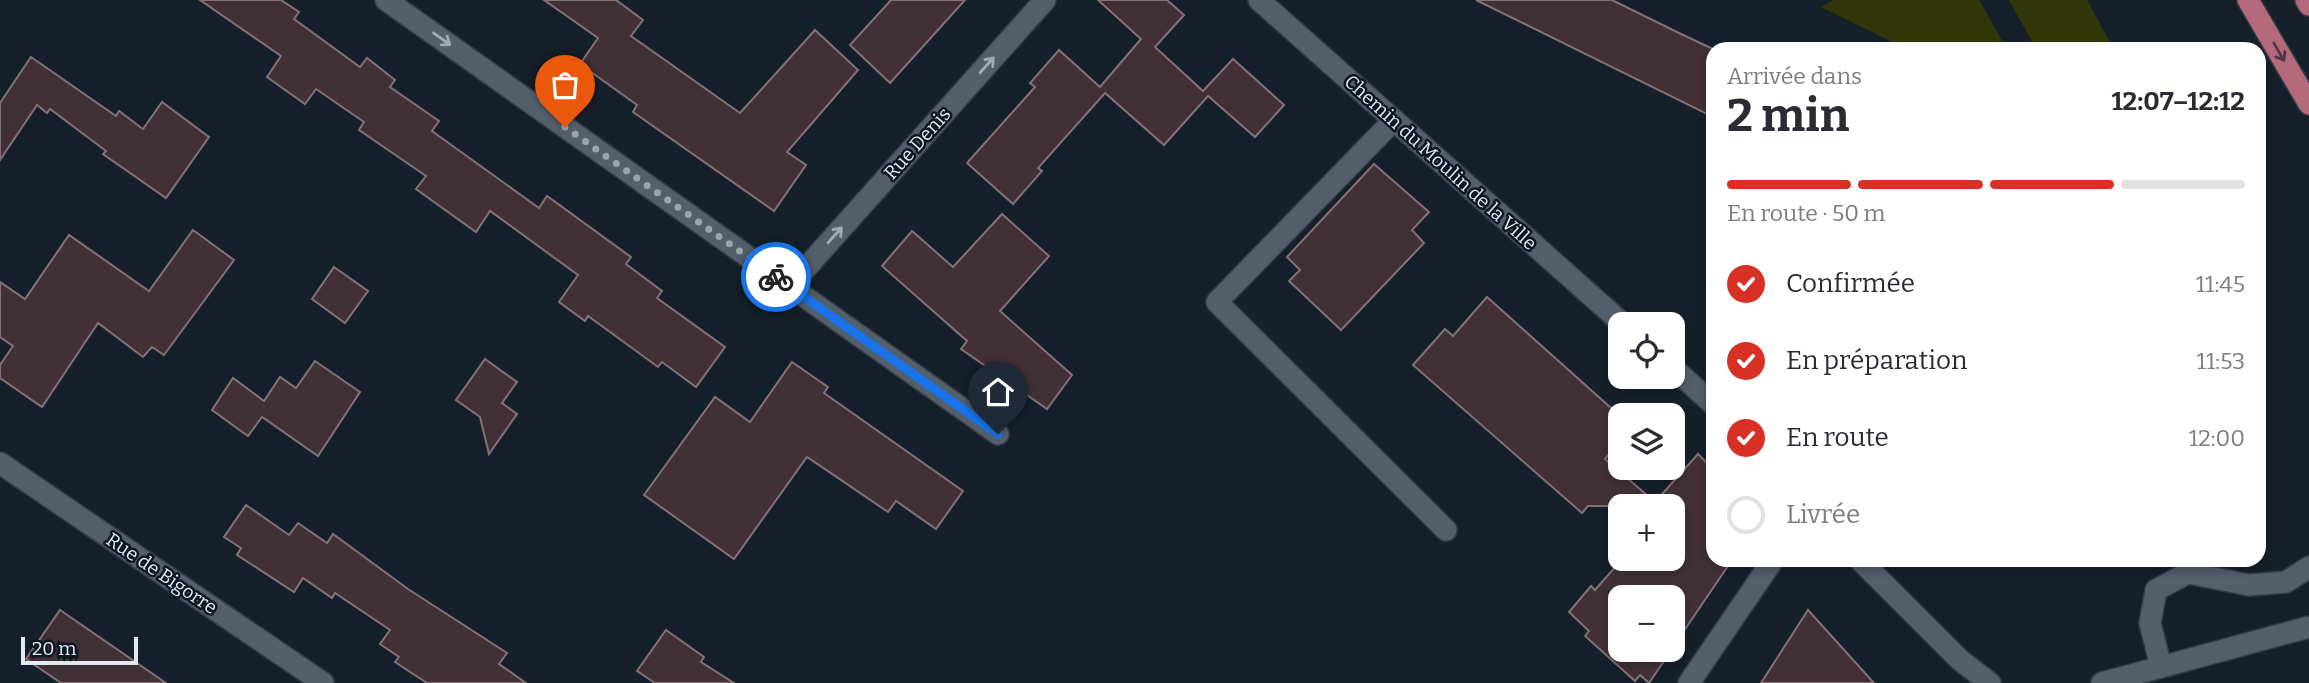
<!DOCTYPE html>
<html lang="fr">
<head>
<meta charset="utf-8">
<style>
	body { margin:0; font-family:Bitter,serif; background:#f2f2f3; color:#2b2b33; height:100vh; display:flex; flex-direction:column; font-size:26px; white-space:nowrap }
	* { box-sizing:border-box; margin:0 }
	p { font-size:23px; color:#7c7c81 }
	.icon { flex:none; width:38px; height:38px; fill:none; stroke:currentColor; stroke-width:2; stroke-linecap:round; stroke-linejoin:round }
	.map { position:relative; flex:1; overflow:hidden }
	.drawer { position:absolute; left:1706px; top:42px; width:560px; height:525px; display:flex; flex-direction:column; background:#fff; border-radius:21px; box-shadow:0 4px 10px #0003 }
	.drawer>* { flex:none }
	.controls { position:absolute; left:1608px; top:312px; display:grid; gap:14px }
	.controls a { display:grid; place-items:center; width:77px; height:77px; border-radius:14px; background:#fff; box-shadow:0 4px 10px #0003; font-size:35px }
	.scale { position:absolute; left:21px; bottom:18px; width:117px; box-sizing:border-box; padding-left:7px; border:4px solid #e2e9f0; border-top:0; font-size:19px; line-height:24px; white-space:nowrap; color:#e2e9f0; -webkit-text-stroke:5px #0d1721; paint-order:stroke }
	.pin { position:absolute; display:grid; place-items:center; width:60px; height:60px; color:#fff; margin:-72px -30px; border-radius:50% 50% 50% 0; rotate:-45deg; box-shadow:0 0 7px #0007 }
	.pin .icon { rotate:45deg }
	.courier { position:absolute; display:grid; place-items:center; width:70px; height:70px; margin:-35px; border:5px solid #1a73e8; border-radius:50%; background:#fff; color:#222; box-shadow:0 2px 9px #0007 }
	.summary em { font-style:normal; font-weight:700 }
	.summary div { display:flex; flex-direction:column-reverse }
	.summary { display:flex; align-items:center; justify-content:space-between; height:119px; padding:0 21px }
	h1 { font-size:46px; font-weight:700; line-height:52px }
	.bar { display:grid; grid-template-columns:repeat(4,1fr); gap:10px 7px; align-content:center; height:84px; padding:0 21px }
	.bar i { height:9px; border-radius:5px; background:#e1e1e2 }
	.bar .selected { background:#d93025 }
	.bar p { grid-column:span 4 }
	ol { padding:0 21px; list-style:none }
	li { display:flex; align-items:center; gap:21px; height:77px }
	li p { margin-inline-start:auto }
	li .icon { padding:7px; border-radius:50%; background:#d93025; color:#fff; stroke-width:4 }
	li:last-child { color:#7c7c81 }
	li i { width:38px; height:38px; border:4px solid #e1e1e2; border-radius:50% }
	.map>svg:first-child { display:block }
	.green { fill:#32370a }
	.building { fill:#413137; stroke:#837177; stroke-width:2 }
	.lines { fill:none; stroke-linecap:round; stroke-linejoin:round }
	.minor-casing { stroke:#343b44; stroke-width:24 }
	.major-casing { stroke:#343b44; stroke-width:24 }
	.minor { stroke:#535f6b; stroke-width:21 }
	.major { stroke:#b56a7b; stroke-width:21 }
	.oneway { stroke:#a2abb4 }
	.oneway2 { stroke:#503845 }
	.done { stroke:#9ba3ab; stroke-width:7; stroke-dasharray:0 12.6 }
	.route { stroke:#1a73e8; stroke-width:9 }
	.labels { text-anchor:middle; stroke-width:5; stroke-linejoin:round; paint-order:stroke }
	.street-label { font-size:19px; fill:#e2e9f0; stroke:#0d1721 }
</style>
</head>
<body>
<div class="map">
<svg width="2309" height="683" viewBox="0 0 2309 683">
	<rect width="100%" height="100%" fill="#16202a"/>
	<g class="green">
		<polygon points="1834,0 1979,0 2007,49 1906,49 1821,7"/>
		<polygon points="2009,0 2087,0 2111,44 2103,49 2036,49"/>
	</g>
	<g class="building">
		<polygon points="200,0 281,0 299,12 294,19 360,67 367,58 395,80 390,87 439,121 432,131 539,208 547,196 631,257 626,264 662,291 657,298 725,347 696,387 662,362 658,367 588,316 585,321 559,302 578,275 490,211 476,232 416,189 426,176 359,130 364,122 316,89 305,104 267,77 281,56"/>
		<polygon points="544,0 616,0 643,20 631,36 740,113 815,30 858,70 787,152 806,165 774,211 633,112 637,105 580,64 598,38"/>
		<polygon points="891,0 965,0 890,83 850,45"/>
		<polygon points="1098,0 1167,0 1184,15 1155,47 1203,91 1233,59 1284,105 1255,137 1208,96 1164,145 1105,93 1038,168 1042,171 1013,204 967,163 1035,87 1030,83 1059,50 1100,87 1141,39"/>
		<polygon points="1476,0 1612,0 1681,34 1713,49 1713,117"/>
		<polygon points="31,57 116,116 119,111 143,129 162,102 209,137 166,198 103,154 106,151 50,109 47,113 37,105 0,160 0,103"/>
		<polygon points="1374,164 1429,212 1412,230 1424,243 1341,330 1289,281 1300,270 1287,257"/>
		<polygon points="1002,214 1049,256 1000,311 1072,375 1047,409 961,349 967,341 882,266 912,231 953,267"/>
		<polygon points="193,230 234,260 164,355 152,347 143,357 98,323 42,407 0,378 0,365 13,346 0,337 0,282 25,299 69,235 149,291"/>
		<polygon points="334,267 368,291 345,323 312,299"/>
		<polygon points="1487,297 1620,416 1620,441 1605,459 1655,502 1698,454 1707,463 1713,456 1713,560 1732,560 1673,647 1673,597 1620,597 1620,649 1672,649 1649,683 1640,675 1635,681 1585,636 1589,631 1569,612 1591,586 1595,590 1623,558 1673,558 1673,506 1588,506 1582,513 1413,365 1445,329 1453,336"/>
		<polygon points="485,359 517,382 502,403 517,414 489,454 480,417 456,400"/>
		<polygon points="315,361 360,392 318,456 262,417 248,436 212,410 233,378 264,401 280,377 296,388"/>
		<polygon points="792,362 828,387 824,393 963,491 936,529 896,501 888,512 807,457 734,559 644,495 715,397 750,422"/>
		<polygon points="246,505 289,535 298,523 327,543 333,534 408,589 507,653 499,664 526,683 427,683 395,662 399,657 380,644 390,630 335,593 332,598 303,578 294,592 237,555 241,548 224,537"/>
		<polygon points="60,610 166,683 61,683 26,659"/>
		<polygon points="1808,610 1874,683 1761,683"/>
		<polygon points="666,630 704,657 701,662 734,683 655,683 637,671"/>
	</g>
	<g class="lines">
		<g class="minor-casing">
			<g id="minor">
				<polyline points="386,0 998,434"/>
				<polyline points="1259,0 1623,324"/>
				<polyline points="1394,120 1217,302 1446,530"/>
				<polyline points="790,286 1045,0"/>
				<polyline points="1673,368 1713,404"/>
				<polyline points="0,463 323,683"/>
				<polyline points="1860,560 1960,660 1990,683"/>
				<polyline points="2161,667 2150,623 2156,590 2188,573 2249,585 2286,582 2309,567"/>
				<polyline points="1689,683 1773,560"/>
				<polyline points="2102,683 2309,627"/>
			</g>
		</g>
		<g class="major-casing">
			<g id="major">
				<polyline points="2248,0 2309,104"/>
				<polyline points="2306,0 2309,5"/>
			</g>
		</g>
		<use href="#minor" class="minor"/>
		<use href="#major" class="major"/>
	</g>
	<defs><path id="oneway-shaft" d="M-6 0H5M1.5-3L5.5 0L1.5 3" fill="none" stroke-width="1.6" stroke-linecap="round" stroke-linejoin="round" transform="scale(1.75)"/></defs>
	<g class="oneway">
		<use href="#oneway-shaft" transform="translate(442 39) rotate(35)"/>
		<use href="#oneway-shaft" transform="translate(987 65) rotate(-48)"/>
		<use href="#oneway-shaft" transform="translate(835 235) rotate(-48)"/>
	</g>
	<use class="oneway2" href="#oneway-shaft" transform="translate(2279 52) rotate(60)"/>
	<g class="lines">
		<polyline class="done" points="565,127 776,277"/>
		<polyline class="route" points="776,277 998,434"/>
	</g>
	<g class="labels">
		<g class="street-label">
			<text transform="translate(917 143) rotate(-48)" y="7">Rue Denis</text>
			<text transform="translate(1441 162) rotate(42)" y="7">Chemin du Moulin de la Ville</text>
			<text transform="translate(162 573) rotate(34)" y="7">Rue de Bigorre</text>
		</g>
	</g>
</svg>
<div class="controls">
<a><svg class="icon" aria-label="locate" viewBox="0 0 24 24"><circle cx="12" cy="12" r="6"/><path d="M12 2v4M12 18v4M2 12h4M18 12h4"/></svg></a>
<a><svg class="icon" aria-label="layers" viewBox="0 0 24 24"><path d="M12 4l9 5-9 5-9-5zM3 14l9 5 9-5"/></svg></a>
<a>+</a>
<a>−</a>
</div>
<div class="scale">20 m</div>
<div class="pin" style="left:565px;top:127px;background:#ea580c"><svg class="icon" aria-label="bag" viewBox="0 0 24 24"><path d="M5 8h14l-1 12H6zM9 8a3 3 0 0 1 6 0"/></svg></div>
<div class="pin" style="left:998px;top:434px;background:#1f2937"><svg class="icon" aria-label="home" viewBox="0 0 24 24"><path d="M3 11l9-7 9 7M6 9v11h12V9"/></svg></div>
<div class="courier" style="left:776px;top:277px"><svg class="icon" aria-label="bike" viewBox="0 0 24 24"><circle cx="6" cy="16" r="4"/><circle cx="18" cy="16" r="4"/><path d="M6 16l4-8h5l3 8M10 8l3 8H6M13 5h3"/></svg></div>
<section class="drawer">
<div class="summary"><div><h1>2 min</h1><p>Arrivée dans</p></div><em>12:07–12:12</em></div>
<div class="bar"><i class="selected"></i><i class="selected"></i><i class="selected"></i><i></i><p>En route · 50 m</p></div>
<ol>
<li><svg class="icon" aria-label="check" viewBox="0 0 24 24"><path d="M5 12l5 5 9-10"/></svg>Confirmée<p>11:45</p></li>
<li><svg class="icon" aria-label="check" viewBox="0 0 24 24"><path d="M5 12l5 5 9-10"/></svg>En préparation<p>11:53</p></li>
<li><svg class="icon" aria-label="check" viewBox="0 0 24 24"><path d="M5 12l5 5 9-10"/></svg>En route<p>12:00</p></li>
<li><i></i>Livrée</li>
</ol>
</section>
</div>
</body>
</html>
